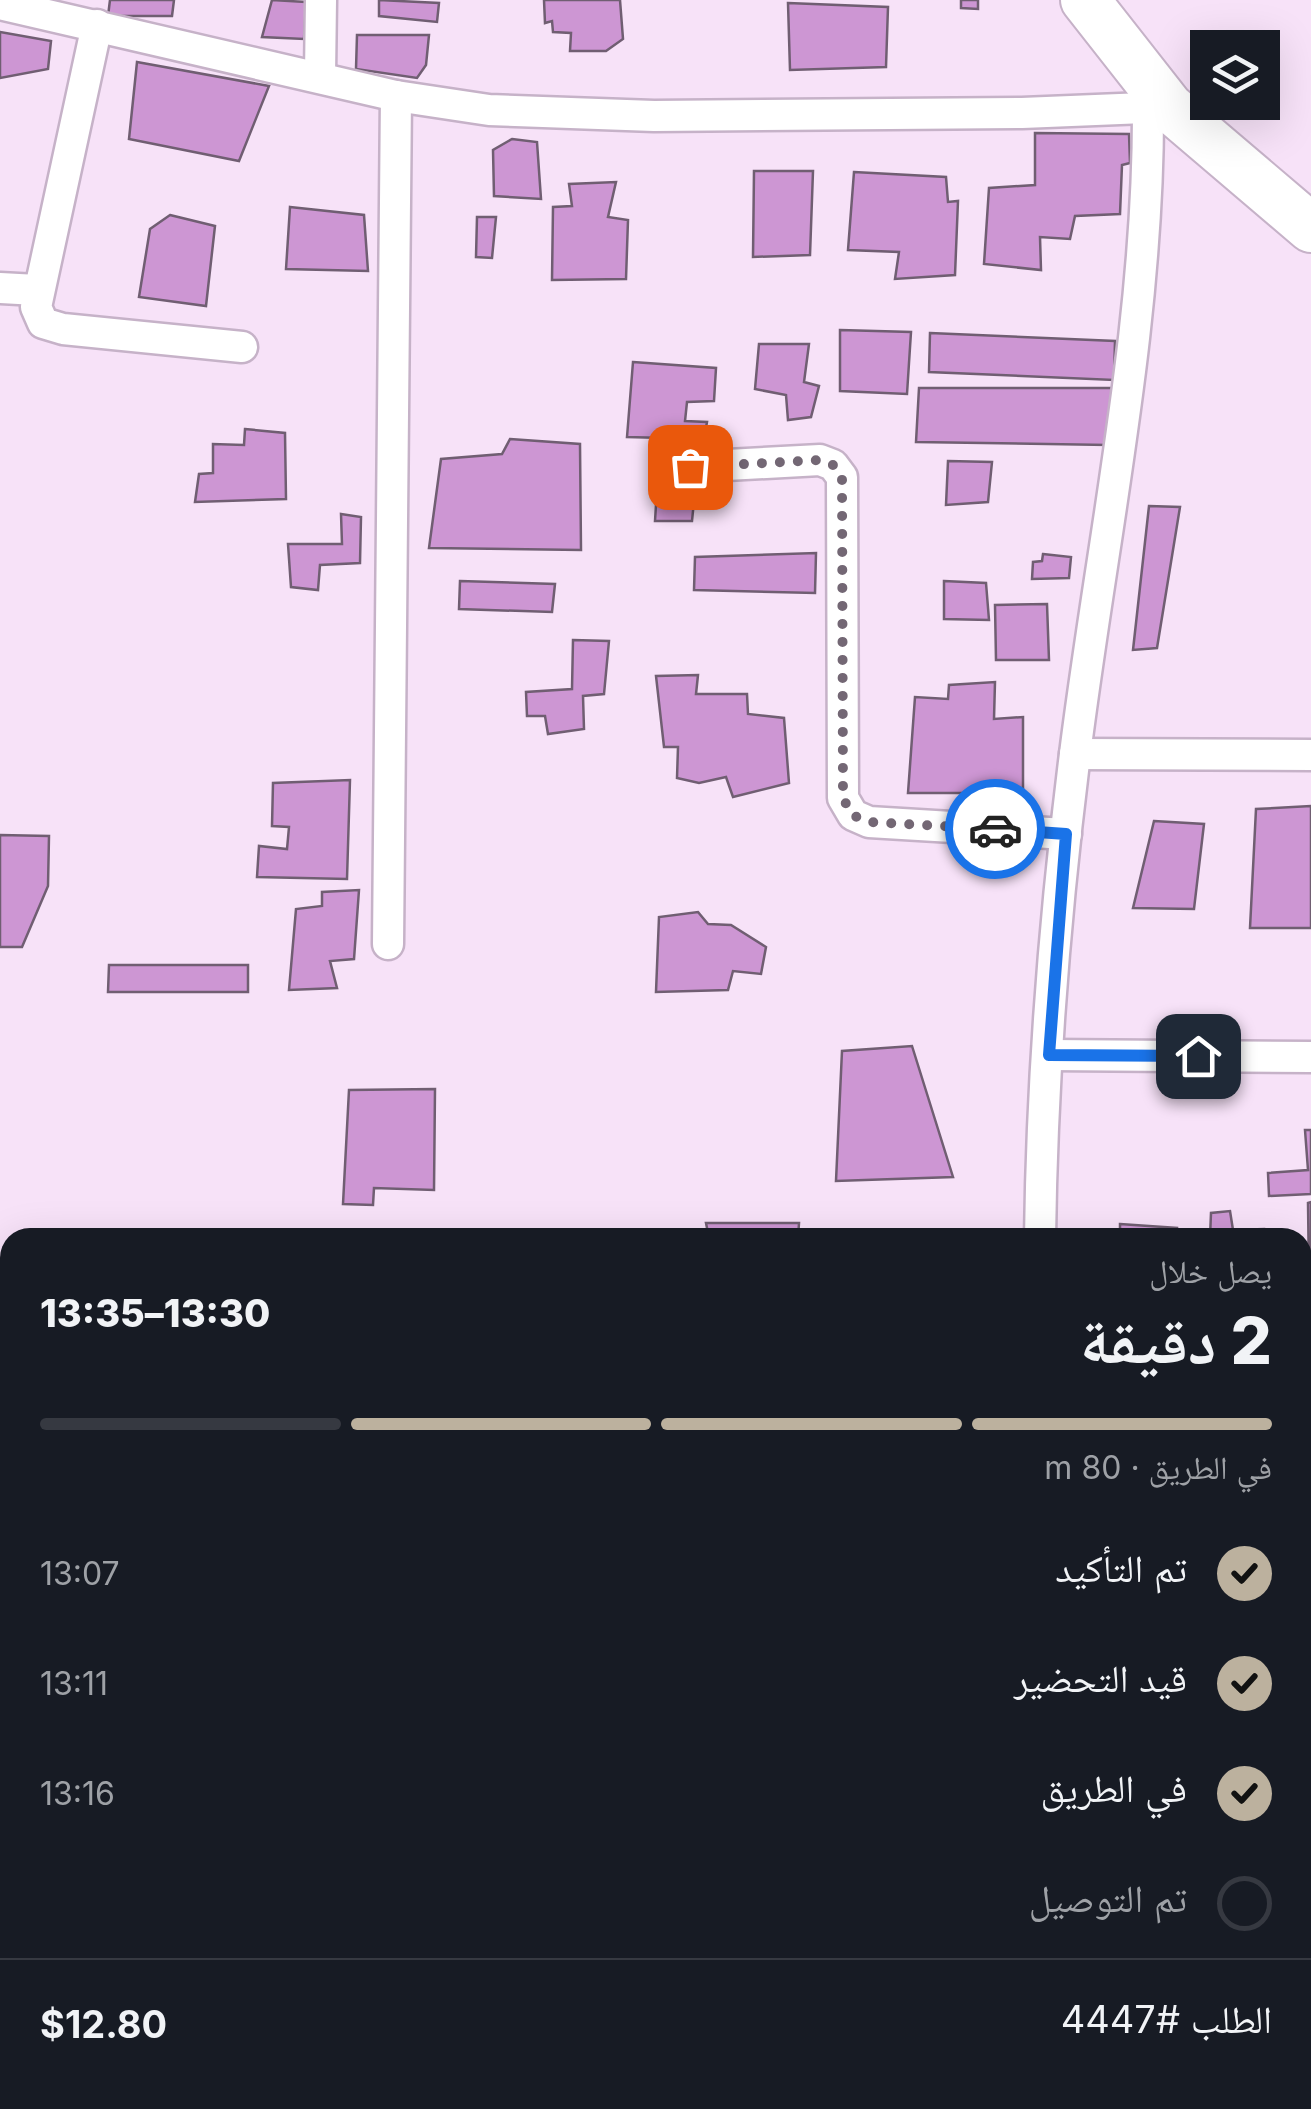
<!DOCTYPE html>
<html lang="ar">
<head>
<meta charset="utf-8">
<style>
	body { margin:0; font-family:Inter,"Noto Naskh Arabic",sans-serif; background:#242831; color:#f1f3f6; direction:rtl; height:100vh; display:flex; flex-direction:column; font-size:38px; white-space:nowrap }
	* { box-sizing:border-box; margin:0 }
	p { font-size:32px; color:#9ea1a6 }
	.icon { flex:none; width:55px; height:55px; fill:none; stroke:currentColor; stroke-width:2; stroke-linecap:round; stroke-linejoin:round }
	.map { position:relative; flex:1; overflow:hidden; direction:ltr }
	.details { position:absolute; left:0px; top:1228px; width:1312px; height:882px; display:flex; flex-direction:column; background:#171b24; border-radius:30px 30px 0 0; box-shadow:0 10px 40px #0002; direction:rtl }
	.details>* { flex:none }
	.controls { position:absolute; left:1190px; top:30px; display:grid; gap:20px }
	.controls a { display:grid; place-items:center; width:90px; height:90px; border-radius:0px; background:#171b24; box-shadow:0 10px 40px #0002; font-size:50px }
	.pin { position:absolute; display:grid; place-items:center; width:85px; height:85px; color:#fff; margin:-42px; border-radius:20px; box-shadow:0 5px 15px #0006 }
	.courier { position:absolute; display:grid; place-items:center; width:100px; height:100px; margin:-50px; border:8px solid #1a73e8; border-radius:50%; background:#fff; color:#222; box-shadow:0 2px 12px #0007 }
	.head em { font-style:normal; font-weight:800 }
	.head div { display:flex; flex-direction:column-reverse }
	.head { display:flex; align-items:center; justify-content:space-between; height:170px; padding:0 40px }
	h1 { font-size:65px; font-weight:800; line-height:75px }
	.bar { display:grid; grid-template-columns:repeat(4,1fr); gap:15px 10px; align-content:center; height:120px; padding:0 40px }
	.bar i { height:12px; border-radius:8px; background:#363941 }
	.bar .active { background:#bcb19e }
	.bar p { grid-column:span 4 }
	.line { display:flex; align-items:center; gap:25px; padding:0 40px; border-top:2px solid #363941 }
	.line div { flex:1 }
	ol { padding:0 40px; list-style:none }
	li { display:flex; align-items:center; gap:30px; height:110px }
	li p { margin-inline-start:auto }
	li .icon { padding:10px; border-radius:50%; background:#bcb19e; color:#111; stroke-width:4 }
	li:last-child { color:#9ea1a6 }
	li i { width:55px; height:55px; border:5px solid #363941; border-radius:50% }
	.map>svg:first-child { display:block }
	.building { fill:#cd96d3; stroke:#705e72; stroke-width:2.5 }
	.lines { fill:none; stroke-linecap:round; stroke-linejoin:round }
	.service-casing { stroke:#c6b2c8; stroke-width:20 }
	.minor-casing { stroke:#c6b2c8; stroke-width:35 }
	.primary-casing { stroke:#c6b2c8; stroke-width:52 }
	.service { stroke:#fff; stroke-width:15 }
	.minor { stroke:#fff; stroke-width:30 }
	.primary { stroke:#fff; stroke-width:48 }
	.done { stroke:#736774; stroke-width:10; stroke-dasharray:0 18 }
	.route { stroke:#1a73e8; stroke-width:12 }
</style>
</head>
<body>
<div class="map">
<svg width="1311" height="2109" viewBox="0 0 1311 2109">
	<rect width="100%" height="100%" fill="#f7e2f8"/>
	<g class="building">
		<polygon points="110,0 174,0 172,16 108,16"/>
		<polygon points="272,0 306,2 304,39 262,37"/>
		<polygon points="379,0 439,3 437,22 379,16"/>
		<polygon points="544,0 620,0 623,39 606,51 570,51 571,33 553,32 552,21 545,23"/>
		<polygon points="961,0 978,0 978,9 961,8"/>
		<polygon points="788,3 888,7 886,67 790,70"/>
		<polygon points="0,32 51,41 48,69 0,78"/>
		<polygon points="357,35 429,35 426,65 417,78 356,69"/>
		<polygon points="137,62 269,86 239,161 129,139"/>
		<polygon points="1035,133 1129,134 1130,163 1122,165 1120,214 1075,216 1070,239 1040,237 1041,270 984,264 989,188 1035,185"/>
		<polygon points="512,139 537,142 541,199 494,196 493,150"/>
		<polygon points="754,171 813,171 810,255 753,257"/>
		<polygon points="854,172 946,177 948,202 958,201 955,275 895,279 899,252 848,250"/>
		<polygon points="616,182 608,217 628,220 626,279 552,280 553,207 572,206 569,184"/>
		<polygon points="290,207 364,215 368,271 286,269"/>
		<polygon points="170,215 215,226 206,306 139,297 150,229"/>
		<polygon points="477,217 496,217 492,258 476,257"/>
		<polygon points="840,330 911,332 907,394 840,391"/>
		<polygon points="930,333 1115,341 1114,380 929,372"/>
		<polygon points="759,344 809,344 804,382 819,386 811,417 788,420 786,395 755,389"/>
		<polygon points="633,362 716,368 714,401 687,402 685,421 707,422 704,439 627,437"/>
		<polygon points="919,388 1115,388 1108,445 916,442"/>
		<polygon points="245,429 285,433 286,499 195,502 199,474 213,473 213,444 244,445"/>
		<polygon points="510,439 580,444 581,550 429,548 441,459 502,454"/>
		<polygon points="948,461 992,462 988,502 946,505"/>
		<polygon points="657,489 695,491 692,521 655,521"/>
		<polygon points="1149,506 1180,507 1157,648 1133,650"/>
		<polygon points="341,514 361,517 360,563 320,565 318,590 291,587 288,544 342,544"/>
		<polygon points="816,553 815,593 694,590 695,557"/>
		<polygon points="1043,554 1071,557 1069,578 1032,579 1033,562 1042,561"/>
		<polygon points="460,581 555,584 552,612 459,609"/>
		<polygon points="944,581 986,583 989,620 944,619"/>
		<polygon points="1047,604 1049,660 996,660 995,605"/>
		<polygon points="573,640 609,641 604,694 583,696 584,729 548,734 545,716 527,716 526,692 572,689"/>
		<polygon points="698,675 696,694 747,694 748,714 784,718 789,783 733,797 726,777 699,783 677,778 678,747 664,747 656,676"/>
		<polygon points="995,682 994,719 1023,717 1023,793 908,793 915,697 948,699 949,685"/>
		<polygon points="350,780 347,879 257,877 259,846 287,849 289,827 272,826 273,783"/>
		<polygon points="1311,806 1311,928 1250,928 1256,809"/>
		<polygon points="1154,821 1204,824 1194,909 1133,908"/>
		<polygon points="0,835 49,836 48,886 22,947 0,947"/>
		<polygon points="359,890 354,959 330,961 337,988 289,990 296,909 322,906 322,892"/>
		<polygon points="698,912 708,924 731,925 766,947 761,974 733,971 728,990 656,992 659,917"/>
		<polygon points="109,965 248,965 248,992 108,992"/>
		<polygon points="912,1046 953,1177 836,1181 842,1051"/>
		<polygon points="435,1089 434,1190 374,1188 373,1205 343,1204 349,1090"/>
		<polygon points="1305,1130 1311,1130 1311,1194 1269,1196 1268,1173 1308,1170"/>
		<polygon points="1311,1202 1311,1278 1309,1278 1308,1203"/>
		<polygon points="1230,1211 1233,1230 1264,1229 1264,1238 1210,1238 1211,1213"/>
		<polygon points="706,1223 799,1223 798,1238 709,1238"/>
		<polygon points="1120,1224 1177,1228 1176,1238 1120,1238"/>
		<polygon points="724,2100 797,2100 796,2109 724,2109"/>
	</g>
	<g class="lines">
		<g class="service-casing">
			<polyline id="service" points="0,1816 10,1823"/>
		</g>
		<g class="minor-casing">
			<g id="minor">
				<polyline points="0,4 396,96 489,110 654,116 1022,113 1169,107"/>
				<polyline points="97,25 36,307 43,323 63,329 242,347"/>
				<polyline points="320,75 321,0"/>
				<polyline points="0,288 37,290"/>
				<polyline points="690,467 820,460 833,465 842,477 843,798 853,815 869,822 1066,834"/>
				<polyline points="1075,754 1311,755"/>
				<polyline points="388,944 396,96"/>
				<polyline points="1049,1055 1311,1057"/>
				<path d="M 1040,1238 C 1042,1077 1055,913 1075,754 C 1102,538 1149,326 1148,108"/>
				<polyline points="1302,1324 1311,1324"/>
				<polyline points="0,1680 10,1680"/>
				<polyline points="1302,1721 1311,1721"/>
				<polyline points="1036,2100 1037,2109"/>
			</g>
		</g>
		<g class="primary-casing">
			<polyline id="primary" points="1085,0 1169,107 1311,228"/>
		</g>
		<use href="#service" class="service"/>
		<use href="#minor" class="minor"/>
		<use href="#primary" class="primary"/>
	</g>
	<g class="lines">
		<polyline class="done" points="690,467 820,460 833,465 842,477 843,798 852,815 869,822 995,829"/>
		<polyline class="route" points="995,829 1066,834 1049,1055 1198,1056"/>
	</g>
</svg>
<div class="controls">
<a><svg class="icon" aria-label="layers" viewBox="0 0 24 24"><path d="M12 4l9 5-9 5-9-5zM3 14l9 5 9-5"/></svg></a>
</div>
<div class="pin" style="left:690px;top:467px;background:#ea580c"><svg class="icon" aria-label="bag" viewBox="0 0 24 24"><path d="M5 8h14l-1 12H6zM9 8a3 3 0 0 1 6 0"/></svg></div>
<div class="pin" style="left:1198px;top:1056px;background:#1f2937"><svg class="icon" aria-label="home" viewBox="0 0 24 24"><path d="M3 11l9-7 9 7M6 9v11h12V9"/></svg></div>
<div class="courier" style="left:995px;top:829px"><svg class="icon" aria-label="car" viewBox="0 0 24 24"><path d="M5 17H2v-5l4-1 3-4h7l3 4 3 1v5h-3M9 17h6M6 11h13"/><circle cx="7" cy="17" r="2"/><circle cx="17" cy="17" r="2"/></svg></div>
<section class="details">
<div class="head"><div><h1>2 دقيقة</h1><p>يصل خلال</p></div><em>13:30–13:35</em></div>
<div class="bar"><i class="active"></i><i class="active"></i><i class="active"></i><i></i><p>في الطريق · 80 m</p></div>
<ol>
<li><svg class="icon" aria-label="check" viewBox="0 0 24 24"><path d="M5 12l5 5 9-10"/></svg>تم التأكيد<p>13:07</p></li>
<li><svg class="icon" aria-label="check" viewBox="0 0 24 24"><path d="M5 12l5 5 9-10"/></svg>قيد التحضير<p>13:11</p></li>
<li><svg class="icon" aria-label="check" viewBox="0 0 24 24"><path d="M5 12l5 5 9-10"/></svg>في الطريق<p>13:16</p></li>
<li><i></i>تم التوصيل</li>
</ol>
<div class="line" style="height:130px"><div>الطلب #4447</div><b>$12.80</b></div>
</section>
</div>
</body>
</html>
